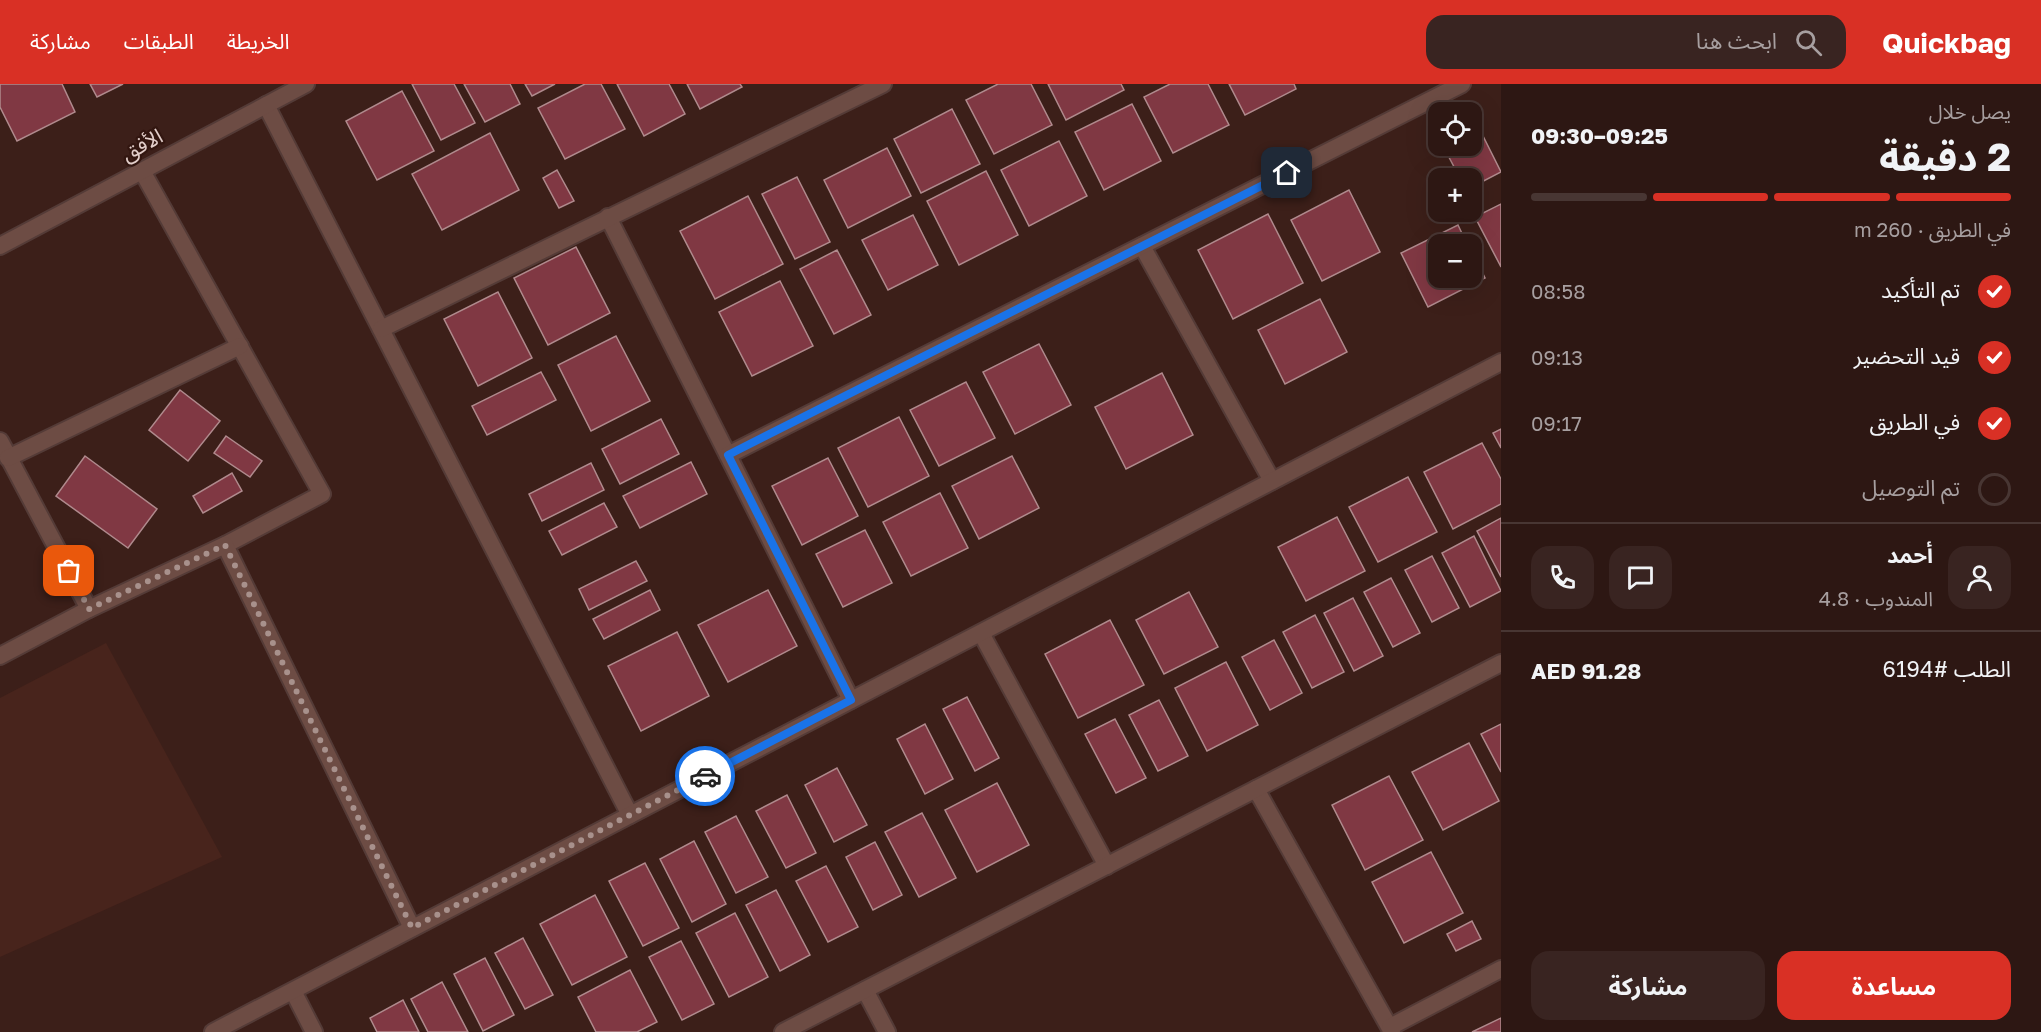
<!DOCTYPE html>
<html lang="ar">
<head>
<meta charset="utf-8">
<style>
	body { margin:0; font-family:"Golos Text","Noto Sans Arabic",sans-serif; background:#392421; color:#f1f3f6; direction:rtl; height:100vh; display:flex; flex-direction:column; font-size:22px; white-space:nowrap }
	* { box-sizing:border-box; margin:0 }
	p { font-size:20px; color:#a79fa0 }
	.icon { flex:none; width:33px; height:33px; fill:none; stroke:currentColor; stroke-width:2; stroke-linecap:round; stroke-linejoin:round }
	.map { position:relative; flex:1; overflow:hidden; direction:ltr }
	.drawer { display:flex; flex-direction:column; background:#2d1713; width:540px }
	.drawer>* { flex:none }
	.tools { position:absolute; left:1428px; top:18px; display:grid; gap:12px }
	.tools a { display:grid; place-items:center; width:54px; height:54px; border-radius:12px; background:#2d1713; box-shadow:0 6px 24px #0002,0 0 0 2px #483633; font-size:30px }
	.pin { position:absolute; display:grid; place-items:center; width:51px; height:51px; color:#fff; margin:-26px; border-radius:12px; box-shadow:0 3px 9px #0006 }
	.courier { position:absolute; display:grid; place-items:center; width:60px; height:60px; margin:-30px; border:4px solid #1a73e8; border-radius:50%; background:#fff; color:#222; box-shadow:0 2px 8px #0007 }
	.summary em { font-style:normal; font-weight:700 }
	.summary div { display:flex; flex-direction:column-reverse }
	.summary { display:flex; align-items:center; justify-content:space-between; height:102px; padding:0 30px }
	h1 { font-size:39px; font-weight:700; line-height:45px }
	.bar { display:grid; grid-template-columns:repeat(4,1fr); gap:9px 6px; align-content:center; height:72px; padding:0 30px }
	.bar i { height:8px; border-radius:4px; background:#483633 }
	.bar .on { background:#d93025 }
	.bar p { grid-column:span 4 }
	.line { display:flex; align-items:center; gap:15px; padding:0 30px; border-top:2px solid #483633 }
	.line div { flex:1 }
	.round { display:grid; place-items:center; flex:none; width:63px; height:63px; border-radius:18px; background:#392421 }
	ol { padding:0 30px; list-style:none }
	li { display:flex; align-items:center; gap:18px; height:66px }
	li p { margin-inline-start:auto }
	li .icon { padding:6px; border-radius:50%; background:#d93025; color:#fff; stroke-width:4 }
	li:last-child { color:#a79fa0 }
	li i { width:33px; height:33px; border:3px solid #483633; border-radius:50% }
	.cta { display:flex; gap:12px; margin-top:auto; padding:12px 30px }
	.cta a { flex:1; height:69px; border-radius:18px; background:#d93025; color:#fff; font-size:24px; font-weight:700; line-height:69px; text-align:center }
	.cta a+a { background:#392421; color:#f1f3f6 }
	header { display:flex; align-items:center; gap:36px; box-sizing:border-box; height:84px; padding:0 30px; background:#d93025; color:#fff }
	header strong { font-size:28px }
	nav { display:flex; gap:33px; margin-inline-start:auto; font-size:21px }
	.search { width:420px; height:54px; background:#392421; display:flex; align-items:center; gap:15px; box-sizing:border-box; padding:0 21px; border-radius:18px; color:#a79fa0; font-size:22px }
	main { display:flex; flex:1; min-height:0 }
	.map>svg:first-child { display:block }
	.built { fill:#48241c }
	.building { fill:#803843; stroke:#b08a8d; stroke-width:1.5 }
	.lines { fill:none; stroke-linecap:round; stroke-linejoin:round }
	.minor-casing { stroke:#543b37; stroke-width:20 }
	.minor { stroke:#6d4c44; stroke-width:16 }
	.done { stroke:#a8918c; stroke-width:6; stroke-dasharray:0 10.8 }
	.route { stroke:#1a73e8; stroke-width:8 }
	.labels { text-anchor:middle; stroke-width:4.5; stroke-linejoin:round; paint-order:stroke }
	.street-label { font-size:21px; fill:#e2ceca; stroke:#321610 }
</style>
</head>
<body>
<header>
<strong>Quickbag</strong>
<div class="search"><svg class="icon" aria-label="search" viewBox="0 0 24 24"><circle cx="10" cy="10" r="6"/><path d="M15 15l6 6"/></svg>ابحث هنا</div>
<nav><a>الخريطة</a><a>الطبقات</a><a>مشاركة</a></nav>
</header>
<main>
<section class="drawer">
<div class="summary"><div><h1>2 دقيقة</h1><p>يصل خلال</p></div><em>09:25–09:30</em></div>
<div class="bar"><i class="on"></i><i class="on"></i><i class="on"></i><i></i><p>في الطريق · 260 m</p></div>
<ol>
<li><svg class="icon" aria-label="check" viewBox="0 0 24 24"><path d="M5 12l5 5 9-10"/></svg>تم التأكيد<p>08:58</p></li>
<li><svg class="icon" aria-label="check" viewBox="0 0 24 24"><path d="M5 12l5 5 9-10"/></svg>قيد التحضير<p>09:13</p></li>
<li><svg class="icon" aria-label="check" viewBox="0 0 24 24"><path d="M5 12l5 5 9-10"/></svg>في الطريق<p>09:17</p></li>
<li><i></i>تم التوصيل</li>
</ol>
<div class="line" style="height:108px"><a class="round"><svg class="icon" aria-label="person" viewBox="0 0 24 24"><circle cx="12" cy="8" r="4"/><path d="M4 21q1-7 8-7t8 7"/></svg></a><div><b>أحمد</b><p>المندوب · 4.8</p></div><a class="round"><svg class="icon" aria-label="chat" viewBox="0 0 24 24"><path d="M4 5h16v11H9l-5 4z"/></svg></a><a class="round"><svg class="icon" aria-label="phone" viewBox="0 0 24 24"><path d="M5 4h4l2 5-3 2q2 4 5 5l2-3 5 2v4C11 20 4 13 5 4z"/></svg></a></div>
<div class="line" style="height:78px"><div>الطلب #6194</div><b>AED 91.28</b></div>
<div class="cta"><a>مساعدة</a><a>مشاركة</a></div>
</section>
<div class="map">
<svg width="1501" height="948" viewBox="0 0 1501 948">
	<rect width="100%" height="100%" fill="#3c1f19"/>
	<polygon class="built" points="106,559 222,773 0,873 0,614"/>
	<g class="building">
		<polygon points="0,0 62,0 75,28 17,57 0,23"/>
		<polygon points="90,0 123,0 97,13"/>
		<polygon points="412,0 454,0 475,39 441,56"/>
		<polygon points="464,0 510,0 520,20 485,38"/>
		<polygon points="525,0 555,0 532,12"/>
		<polygon points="585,0 601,0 625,45 565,75 538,24"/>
		<polygon points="617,0 669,0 685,30 644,52"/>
		<polygon points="687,0 740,0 742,3 700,25"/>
		<polygon points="998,0 1031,0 1052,41 994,70 966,16"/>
		<polygon points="1048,0 1121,0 1124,6 1066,36"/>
		<polygon points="1170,0 1208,0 1229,41 1173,69 1144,13"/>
		<polygon points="1229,0 1294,0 1296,5 1245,31"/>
		<polygon points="402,7 434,67 377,96 346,37"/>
		<polygon points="1132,20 1161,77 1104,106 1075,48"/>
		<polygon points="952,25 980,80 921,109 894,55"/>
		<polygon points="1475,36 1501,88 1472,103 1472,94 1460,94 1443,62 1472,62 1472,38"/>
		<polygon points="490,49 519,106 442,146 412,90"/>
		<polygon points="1059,57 1087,112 1029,142 1001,86"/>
		<polygon points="887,64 911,112 848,144 824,96"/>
		<polygon points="557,86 574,117 559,124 543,94"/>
		<polygon points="986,87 1018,151 959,181 927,117"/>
		<polygon points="797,93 830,158 795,175 762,110"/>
		<polygon points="1349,106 1380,168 1322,197 1291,136"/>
		<polygon points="748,112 783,180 715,215 680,147"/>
		<polygon points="1501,120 1501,183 1475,133"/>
		<polygon points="1268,130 1303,199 1233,235 1198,166"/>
		<polygon points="913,131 938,181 888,206 862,156"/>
		<polygon points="1458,141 1467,160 1438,160 1438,194 1472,194 1472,168 1485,194 1428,223 1401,169"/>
		<polygon points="576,163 610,229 548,261 514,194"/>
		<polygon points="837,166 871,231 834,250 800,185"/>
		<polygon points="780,197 813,262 752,292 719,228"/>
		<polygon points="498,208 532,274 478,302 444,235"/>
		<polygon points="1320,215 1347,268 1285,300 1258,246"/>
		<polygon points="616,252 650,317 591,347 558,281"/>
		<polygon points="1039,260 1071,321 1015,350 983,288"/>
		<polygon points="541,288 556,316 487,351 472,322"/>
		<polygon points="1162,289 1193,351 1126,385 1095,323"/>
		<polygon points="966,298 995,354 939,382 910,326"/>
		<polygon points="180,306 220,337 188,377 149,346"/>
		<polygon points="899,333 929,392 868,423 838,364"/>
		<polygon points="661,335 679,370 620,400 602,365"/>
		<polygon points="1501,345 1501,364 1493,349"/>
		<polygon points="226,352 262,377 250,393 214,369"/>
		<polygon points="1482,359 1501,395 1501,420 1453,445 1424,388"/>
		<polygon points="85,372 157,425 128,464 56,412"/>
		<polygon points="1012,372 1039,424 979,455 952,402"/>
		<polygon points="828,374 858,432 802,461 772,402"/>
		<polygon points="691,378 707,410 640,444 623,412"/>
		<polygon points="591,379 604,406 542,437 529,410"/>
		<polygon points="232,389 242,407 203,429 193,412"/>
		<polygon points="1408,393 1437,448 1378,478 1349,423"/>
		<polygon points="940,409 968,464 911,492 883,438"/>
		<polygon points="604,419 617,443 562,471 549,447"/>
		<polygon points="1337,433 1365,487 1306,517 1278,463"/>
		<polygon points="1501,434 1501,493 1477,447"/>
		<polygon points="865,446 892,499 843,523 816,470"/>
		<polygon points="1474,452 1501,507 1470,523 1442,469"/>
		<polygon points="1432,472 1459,524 1432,538 1405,486"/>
		<polygon points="636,477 647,497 589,526 579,505"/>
		<polygon points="1391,494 1420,549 1393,563 1364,508"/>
		<polygon points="650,506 660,526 604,555 593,535"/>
		<polygon points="768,506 797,562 728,598 698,541"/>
		<polygon points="1189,508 1218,563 1164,590 1136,536"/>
		<polygon points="1353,514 1383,572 1354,587 1324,529"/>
		<polygon points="1315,531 1344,588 1312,604 1283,548"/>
		<polygon points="1110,536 1144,601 1078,634 1045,570"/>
		<polygon points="677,548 709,612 641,647 608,582"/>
		<polygon points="1274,556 1302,609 1270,626 1242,573"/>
		<polygon points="1226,578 1258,641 1207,667 1175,604"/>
		<polygon points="967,613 999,674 975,687 943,625"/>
		<polygon points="1159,616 1188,672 1158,687 1129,631"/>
		<polygon points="1115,635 1146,694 1116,709 1085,650"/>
		<polygon points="925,640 953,695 925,710 897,655"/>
		<polygon points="1501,640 1501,688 1481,650"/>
		<polygon points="1469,659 1499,717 1443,746 1412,688"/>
		<polygon points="837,684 867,741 834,758 805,701"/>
		<polygon points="1389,692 1423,756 1365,786 1332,721"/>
		<polygon points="997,699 1029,761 977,788 945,726"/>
		<polygon points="787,711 816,769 786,784 756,727"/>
		<polygon points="922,729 956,794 919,813 885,748"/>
		<polygon points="736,732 768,793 736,809 705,748"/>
		<polygon points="694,757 726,820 692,838 660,775"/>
		<polygon points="875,758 902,811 873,826 846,773"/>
		<polygon points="1431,768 1463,829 1404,859 1372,798"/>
		<polygon points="645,779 679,844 643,862 609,797"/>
		<polygon points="826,782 858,843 828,858 796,797"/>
		<polygon points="776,806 810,871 780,887 746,821"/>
		<polygon points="595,811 627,873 572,901 540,840"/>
		<polygon points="735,829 768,893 729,913 696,849"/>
		<polygon points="1472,837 1481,855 1456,867 1447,850"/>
		<polygon points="523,854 553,911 525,925 495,869"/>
		<polygon points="681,857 714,920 682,936 649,873"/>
		<polygon points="485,874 514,931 483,947 454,890"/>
		<polygon points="630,886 657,938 637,948 596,948 578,913"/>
		<polygon points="442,898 468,948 428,948 411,915"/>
		<polygon points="403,916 419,948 377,948 370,934"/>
		<polygon points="1501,934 1501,948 1472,948"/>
	</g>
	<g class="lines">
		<g class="minor-casing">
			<g id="minor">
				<polyline points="266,21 630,731"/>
				<polyline points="142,87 322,410 225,461"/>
				<polyline points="608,133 851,616"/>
				<polyline points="0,162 306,0"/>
				<polyline points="1142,162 1272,397"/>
				<polyline points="381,245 883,0"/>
				<polyline points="0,357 89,525"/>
				<polyline points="728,371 1462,0"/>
				<polyline points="8,374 240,262"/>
				<polyline points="981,549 1107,782"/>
				<polyline points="0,572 89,525 225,461 412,844"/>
				<polyline points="1256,705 1392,948"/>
				<polyline points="865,906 887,948"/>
				<polyline points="293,907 314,948"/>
				<polyline points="1390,943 1501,885"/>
				<polyline points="213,948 1501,278"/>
				<polyline points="783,948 1501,579"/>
			</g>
		</g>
		<use href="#minor" class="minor"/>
	</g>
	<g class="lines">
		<polyline class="done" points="69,487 89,525 225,461 412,844 705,692"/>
		<polyline class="route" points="705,692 851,616 728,371 1287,89"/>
	</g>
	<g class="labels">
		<g class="street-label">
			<text transform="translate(142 61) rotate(-28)" y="7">الأفق</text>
		</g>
	</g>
</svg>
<div class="tools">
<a><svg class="icon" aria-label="locate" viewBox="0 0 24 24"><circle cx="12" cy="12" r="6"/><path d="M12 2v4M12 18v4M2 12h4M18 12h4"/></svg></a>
<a>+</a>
<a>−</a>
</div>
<div class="pin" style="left:69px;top:487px;background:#ea580c"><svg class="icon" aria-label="bag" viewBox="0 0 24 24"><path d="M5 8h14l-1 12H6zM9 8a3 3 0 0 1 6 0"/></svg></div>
<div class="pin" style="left:1287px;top:89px;background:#1f2937"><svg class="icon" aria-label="home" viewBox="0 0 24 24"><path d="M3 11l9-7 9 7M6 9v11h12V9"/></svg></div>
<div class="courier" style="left:705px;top:692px"><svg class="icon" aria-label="car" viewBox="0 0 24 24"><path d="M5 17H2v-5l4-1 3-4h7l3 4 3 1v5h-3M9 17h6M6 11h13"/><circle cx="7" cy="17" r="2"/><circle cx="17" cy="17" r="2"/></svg></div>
</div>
</main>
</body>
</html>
